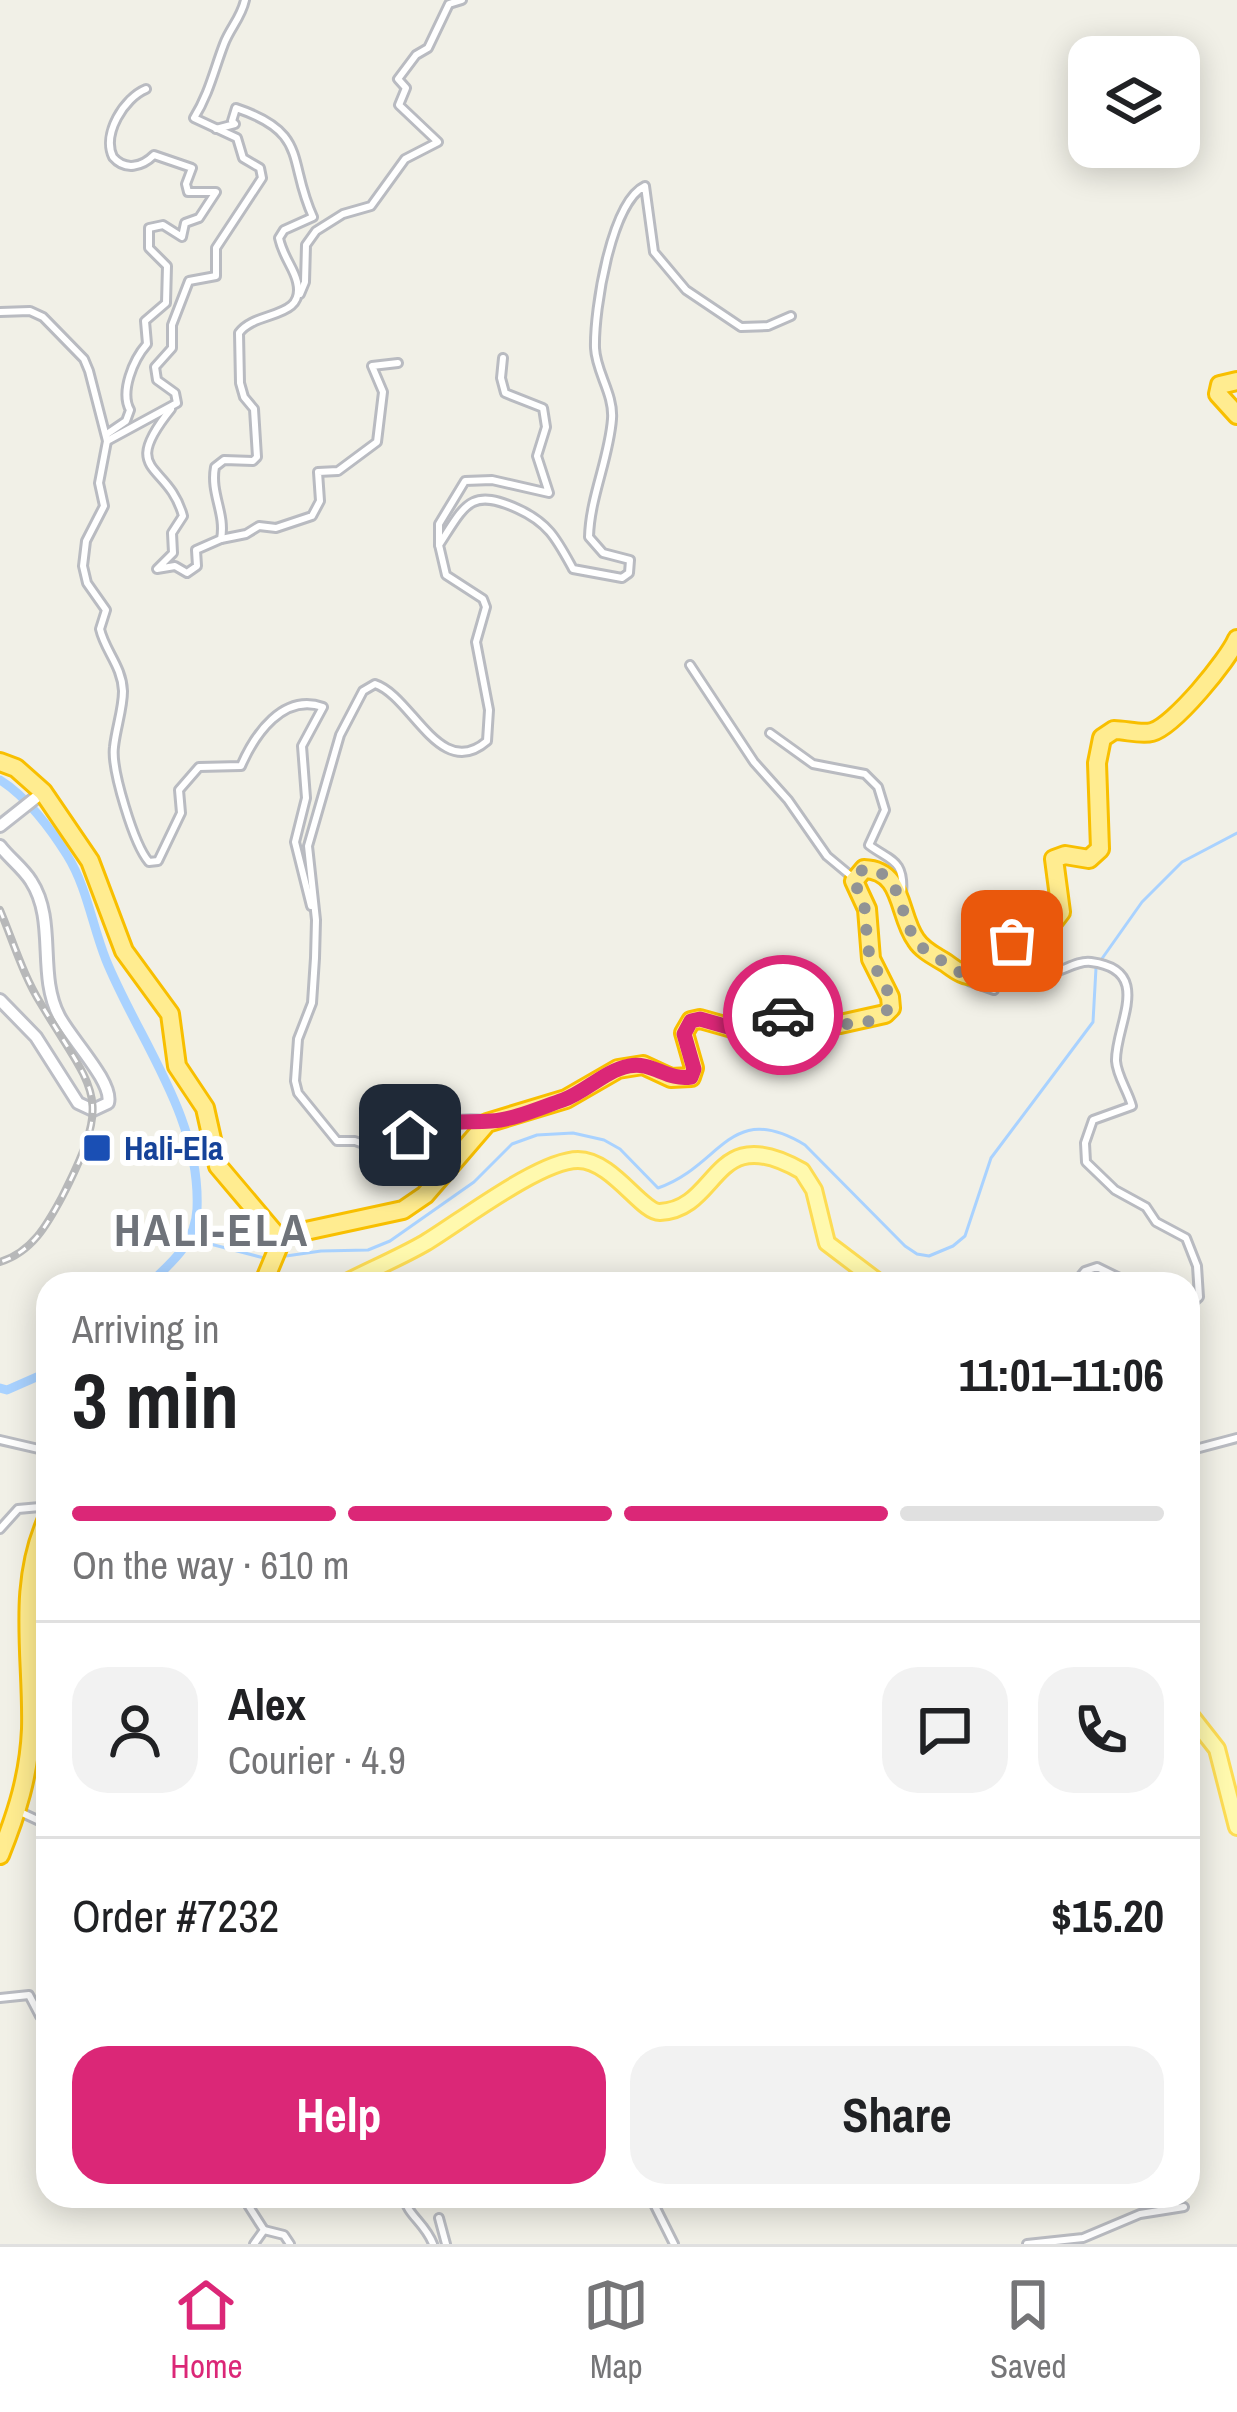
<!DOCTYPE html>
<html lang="en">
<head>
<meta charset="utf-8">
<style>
	body { margin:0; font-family:"Archivo Narrow",sans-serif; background:#f2f2f2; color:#202124; height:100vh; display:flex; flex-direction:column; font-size:45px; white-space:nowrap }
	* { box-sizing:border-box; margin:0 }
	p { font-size:39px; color:#757577 }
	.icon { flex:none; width:66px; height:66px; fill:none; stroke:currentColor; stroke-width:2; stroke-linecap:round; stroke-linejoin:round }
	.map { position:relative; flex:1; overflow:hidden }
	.details { position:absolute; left:36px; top:1272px; width:1164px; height:936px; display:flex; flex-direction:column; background:#fff; border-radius:36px; box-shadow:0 6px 30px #0003 }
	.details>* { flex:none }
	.controls { position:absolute; left:1068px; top:36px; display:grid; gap:24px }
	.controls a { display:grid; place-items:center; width:132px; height:132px; border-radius:24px; background:#fff; box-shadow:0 6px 30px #0003; font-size:60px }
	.pin { position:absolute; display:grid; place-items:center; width:102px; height:102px; color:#fff; margin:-51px; border-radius:24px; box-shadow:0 6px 18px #0006 }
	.courier { position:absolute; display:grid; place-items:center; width:120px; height:120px; margin:-60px; border:9px solid #db2777; border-radius:50%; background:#fff; color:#222; box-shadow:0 3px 15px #0007 }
	.summary em { font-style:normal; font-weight:700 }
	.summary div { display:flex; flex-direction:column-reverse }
	.summary { display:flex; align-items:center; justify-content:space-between; height:204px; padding:0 36px }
	h1 { font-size:78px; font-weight:700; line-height:90px }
	.bar { display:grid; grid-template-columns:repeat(4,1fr); gap:18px 12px; align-content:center; height:144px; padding:0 36px }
	.bar i { height:15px; border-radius:9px; background:#e0e0e0 }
	.bar .current { background:#db2777 }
	.bar p { grid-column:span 4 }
	.line { display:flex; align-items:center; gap:30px; padding:0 36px; border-top:3px solid #e0e0e0 }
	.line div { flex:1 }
	.round { display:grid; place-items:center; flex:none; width:126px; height:126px; border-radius:36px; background:#f2f2f2 }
	.action { display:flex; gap:24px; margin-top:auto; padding:24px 36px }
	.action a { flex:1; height:138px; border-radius:36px; background:#db2777; color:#fff; font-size:48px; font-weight:700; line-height:138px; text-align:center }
	.action a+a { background:#f2f2f2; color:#202124 }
	.tabs { display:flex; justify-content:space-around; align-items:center; height:168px; border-top:3px solid #e0e0e0; background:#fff; font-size:33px; color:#757577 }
	.tabs a { display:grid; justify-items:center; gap:6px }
	.tabs .current { color:#db2777 }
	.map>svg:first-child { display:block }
	.education { fill:#e4e2d7 }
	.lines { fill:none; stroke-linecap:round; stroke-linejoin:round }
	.stream { stroke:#a9d2ff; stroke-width:3 }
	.river { stroke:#a9d2ff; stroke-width:9 }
	.street-casing { stroke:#b9bbc1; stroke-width:12 }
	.secondary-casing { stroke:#bcbec5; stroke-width:16 }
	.primary-casing { stroke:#fddc54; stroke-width:20 }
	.highway-casing { stroke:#f8bf00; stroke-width:22 }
	.street { stroke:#fff; stroke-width:6 }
	.secondary { stroke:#fff; stroke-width:10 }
	.primary { stroke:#fff9ae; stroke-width:14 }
	.highway { stroke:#ffec90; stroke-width:16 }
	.rail-casing { stroke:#b7b8b9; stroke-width:8 }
	.rail { stroke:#fff; stroke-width:3; stroke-dasharray:9; stroke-linecap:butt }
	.done { stroke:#919394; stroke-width:12; stroke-dasharray:0 21.6 }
	.route { stroke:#db2777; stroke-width:15 }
	.transit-dot { fill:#1a4fb4; stroke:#fff; stroke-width:4.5 }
	.labels { text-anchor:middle; stroke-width:12; stroke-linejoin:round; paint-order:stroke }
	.transit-label { font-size:33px; font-weight:bold; fill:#164399; stroke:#fff; text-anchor:start }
	.district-label { font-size:45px; font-weight:bold; letter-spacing:3px; fill:#6f737a; stroke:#fff }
</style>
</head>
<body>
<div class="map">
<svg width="1237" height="2244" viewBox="0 0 1237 2244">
	<rect width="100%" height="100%" fill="#f1f0e7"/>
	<polygon class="education" points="48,1601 48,1694 37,1693 33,1603"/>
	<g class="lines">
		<g class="stream">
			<polyline points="1101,960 1142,902 1182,862 1237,833"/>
			<polyline points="191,1239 264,1258"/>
			<path d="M 279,1257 L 321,1251 L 368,1250 L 390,1241 L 474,1182 L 512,1144 L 537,1135 L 573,1133 L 604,1140 L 620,1149 L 658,1188 C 722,1166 729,1099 805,1145 L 905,1246 L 917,1254 L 929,1256 L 953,1246 L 965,1236 L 991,1158 L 1093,1022 L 1096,968"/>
		</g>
		<g class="river">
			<path d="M 0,780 C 26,796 51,829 67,855 C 87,887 92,925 106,960 C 139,1041 201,1117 197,1209 C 195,1244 173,1261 149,1284"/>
			<polyline points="0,1388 7,1390 48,1372"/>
		</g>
		<g class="street-casing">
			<g id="street">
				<polyline points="300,294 305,282 306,245 316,231 343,214 371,206 405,159 438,142 399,105 406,88 398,79 416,55 428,48 449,4 462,0"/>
				<path d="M 0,312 L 30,311 L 43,317 L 84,359 L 89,371 L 107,441 L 99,483 L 104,506 L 86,541 L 83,566 L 87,583 L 106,610 L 100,629 C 105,651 122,666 123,691 C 123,709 116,728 114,747 C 111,769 134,845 149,862 L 158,861 L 181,813 L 179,790 L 199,767 L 241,766 C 255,734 283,693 323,707 L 302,746 L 306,798 L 295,842 L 311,906"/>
				<path d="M 171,409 C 118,475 168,461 183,516 L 172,533 L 173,553 L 157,569 L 175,566 L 187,573 L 197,566 L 196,550 L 221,539 C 226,513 210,494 215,467 L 224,460 L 253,461 L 257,457 L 254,409 L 244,397 L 240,383 L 239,333 C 255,310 306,320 297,282 C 294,268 283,257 279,238 L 284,230 L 313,217 C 287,161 310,133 236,108 L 232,121 L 235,124 L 216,129"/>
				<path d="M 107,434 L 126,421 L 130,410 C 120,392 133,360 147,344 L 145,321 L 166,303 L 167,266 L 149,248 L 149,228 L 163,225 L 182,237 L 185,223 L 199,218 L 216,192 L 188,192 L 186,184 L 192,168 L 154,155 C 142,167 125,171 113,157 C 102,134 124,98 146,89"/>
				<path d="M 107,441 L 177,403 L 175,393 L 157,380 L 155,367 L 172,348 L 172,325 L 189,281 L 216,276 L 216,248 L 262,178 L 260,168 L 243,158 L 237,138 L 194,118 C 209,94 214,70 224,44 C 230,28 241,18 245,0"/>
				<polyline points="221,539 246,534 259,526 276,528 312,516 320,501 318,472 338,471 377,442 383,392 372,366 398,363"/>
				<polyline points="439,545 439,524 465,481 492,480 549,493 537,456 546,427 543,408 505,393 501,378 503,358"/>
				<polyline points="690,665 754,762 788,800 827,856 851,876"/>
				<path d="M 770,733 L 813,764 L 865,774 L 878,787 L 885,810 L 869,845 C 890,861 905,859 902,894"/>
				<path d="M 969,981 L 994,990 L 993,972 L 1000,966 C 1015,969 1031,975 1046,974 C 1061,973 1076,960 1091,962 C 1155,970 1115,1025 1116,1061 C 1117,1076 1128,1091 1132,1106 L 1093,1120 L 1085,1143 L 1086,1162 L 1115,1190 L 1146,1207 L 1156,1222 L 1186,1238 L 1197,1266 L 1199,1297 L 1188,1307"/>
				<path d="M 486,1120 C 463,1118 434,1120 414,1133 C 405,1139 400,1148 390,1154 L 355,1141 L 337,1141 L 298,1093 L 295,1081 L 298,1039 L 312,1003 L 315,958 L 316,920 L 308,846 L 340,735 L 363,691 L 375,684 C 412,696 440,782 487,741 L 489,710 L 476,642 L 486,607 L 483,599 L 446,575 L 439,545 C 465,505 470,487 518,509 C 549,523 557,540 573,569 L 622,578 L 629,573 L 630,560 L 603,553 L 589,537 C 590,497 609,459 612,419 C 614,394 596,372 595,348 C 594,310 611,202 645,186 L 654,252 L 686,290 L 741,327 L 768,326 L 791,316"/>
				<polyline points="1074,1284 1085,1271 1097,1267 1132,1284"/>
				<polyline points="0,1440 43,1450 48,1459"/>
				<polyline points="1188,1451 1237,1438"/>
				<polyline points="0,1529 18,1509 40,1507 48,1514"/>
				<polyline points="18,1811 48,1825"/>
				<polyline points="0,1998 29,1995 40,2016 48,2021"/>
				<polyline points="251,2196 248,2205 264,2230 254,2244"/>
				<path d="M 403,2196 C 408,2216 425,2223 433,2244"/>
				<polyline points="643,2196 654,2204 674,2244"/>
				<polyline points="439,2218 446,2244"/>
				<polyline points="264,2230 284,2235 290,2244"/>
				<polyline points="1027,2244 1083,2238 1140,2214 1184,2207"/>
			</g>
		</g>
		<g class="secondary-casing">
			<g id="secondary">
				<polyline points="0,826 43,792"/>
				<path d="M 0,846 C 9,858 23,868 31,881 C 57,921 37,974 59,1016 C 70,1038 114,1083 108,1103 L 93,1110 L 78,1103 L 36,1037 L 0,1000"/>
			</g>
		</g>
		<g class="primary-casing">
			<g id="primary">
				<path d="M 343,1284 C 370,1270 399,1258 425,1243 C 460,1222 540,1160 578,1160 C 612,1160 642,1213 660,1212 C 721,1209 711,1119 802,1171 L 814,1190 L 827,1243 L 881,1284"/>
				<polyline points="1188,1712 1217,1749 1237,1827"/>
			</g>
		</g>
		<g class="highway-casing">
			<g id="highway">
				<polyline points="1237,381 1220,385 1218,394 1237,415"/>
				<polyline points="0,762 16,768 43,792 90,861 124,951 170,1014 177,1066 205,1108 218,1166 278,1237"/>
				<path d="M 278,1237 L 403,1210 L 425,1195 L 487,1123 L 566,1099 L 618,1069 L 643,1065 L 671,1078 L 691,1077 L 694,1068 L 684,1033 L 691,1021 L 700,1019 L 739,1030 L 773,1015 L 840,1024 L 885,1014 L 891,1008 L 890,997 L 871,959 L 867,909 L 854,881 L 864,869 C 904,870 898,916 916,940 C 923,951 935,956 946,963 C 958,972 965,977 980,976 L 1004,944 L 1041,938 L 1061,912 L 1054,859 L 1065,855 L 1089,859 L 1100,849 L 1097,763 L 1102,738 L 1114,730 C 1126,730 1141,735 1152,732 C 1174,726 1228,660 1237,639"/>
				<polyline points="263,1284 278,1248 278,1237"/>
				<path d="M 0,1855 C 17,1813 29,1775 31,1729 C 33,1657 16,1586 48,1517"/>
			</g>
		</g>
		<use href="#street" class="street"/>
		<use href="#secondary" class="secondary"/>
		<use href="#primary" class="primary"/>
		<use href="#highway" class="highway"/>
		<g class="rail-casing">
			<path id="rail" d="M 0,910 C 13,941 23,975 41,1004 C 95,1094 114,1095 62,1197 C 47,1225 32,1252 0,1262"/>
		</g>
		<use href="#rail" class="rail"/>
	</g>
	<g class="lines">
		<path class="done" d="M 783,1015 C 816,1019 865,1037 890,1007 C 891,986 874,972 869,952 C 863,926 871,909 855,885 L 856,874 L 864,869 C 904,870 898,916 916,940 C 923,951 935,957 946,963 C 958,971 965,978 980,976 L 995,951 L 1012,941"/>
		<path class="route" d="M 410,1135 C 444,1119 457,1123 491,1121 C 513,1120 542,1107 563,1100 C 586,1092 604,1071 629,1066 C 652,1061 667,1081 691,1077 L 694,1069 L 684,1034 L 691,1021 L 700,1019 L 739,1030 L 783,1015"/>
	</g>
	<rect class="transit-dot" x="82" y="1133" width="30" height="30" rx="6"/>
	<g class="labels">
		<g class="transit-label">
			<text x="124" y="1160">Hali-Ela</text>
		</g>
		<g class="district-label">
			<text x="212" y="1246">HALI-ELA</text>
		</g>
	</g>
</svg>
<div class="controls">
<a><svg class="icon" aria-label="layers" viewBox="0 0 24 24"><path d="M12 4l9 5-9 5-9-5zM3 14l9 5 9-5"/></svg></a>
</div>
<div class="pin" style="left:1012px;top:941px;background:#ea580c"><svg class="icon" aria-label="bag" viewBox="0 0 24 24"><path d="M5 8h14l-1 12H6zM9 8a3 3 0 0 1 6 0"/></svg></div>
<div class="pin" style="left:410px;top:1135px;background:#1f2937"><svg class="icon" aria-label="home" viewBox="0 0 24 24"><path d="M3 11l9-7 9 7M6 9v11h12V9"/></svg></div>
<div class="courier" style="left:783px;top:1015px"><svg class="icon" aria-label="car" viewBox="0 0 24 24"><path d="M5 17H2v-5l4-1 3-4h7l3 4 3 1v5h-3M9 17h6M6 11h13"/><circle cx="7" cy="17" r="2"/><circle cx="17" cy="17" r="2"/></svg></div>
<section class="details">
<div class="summary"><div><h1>3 min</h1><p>Arriving in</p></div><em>11:01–11:06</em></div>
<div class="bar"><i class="current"></i><i class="current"></i><i class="current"></i><i></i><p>On the way · 610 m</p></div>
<div class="line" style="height:216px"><a class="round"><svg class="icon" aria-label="person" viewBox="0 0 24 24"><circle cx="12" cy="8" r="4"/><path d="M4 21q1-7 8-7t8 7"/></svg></a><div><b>Alex</b><p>Courier · 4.9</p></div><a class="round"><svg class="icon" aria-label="chat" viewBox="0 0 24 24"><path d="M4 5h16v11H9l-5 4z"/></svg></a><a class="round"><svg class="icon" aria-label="phone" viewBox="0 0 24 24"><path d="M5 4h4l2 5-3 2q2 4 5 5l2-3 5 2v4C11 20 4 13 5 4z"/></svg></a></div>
<div class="line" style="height:156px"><div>Order #7232</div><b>$15.20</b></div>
<div class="action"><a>Help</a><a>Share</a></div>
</section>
</div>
<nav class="tabs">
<a class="current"><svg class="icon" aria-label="home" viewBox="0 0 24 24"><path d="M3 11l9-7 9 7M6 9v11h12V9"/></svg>Home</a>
<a><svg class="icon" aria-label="map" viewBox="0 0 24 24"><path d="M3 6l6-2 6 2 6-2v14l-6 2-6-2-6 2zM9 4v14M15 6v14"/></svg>Map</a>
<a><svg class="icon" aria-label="saved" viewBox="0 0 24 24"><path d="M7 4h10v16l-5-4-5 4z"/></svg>Saved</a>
</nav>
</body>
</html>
